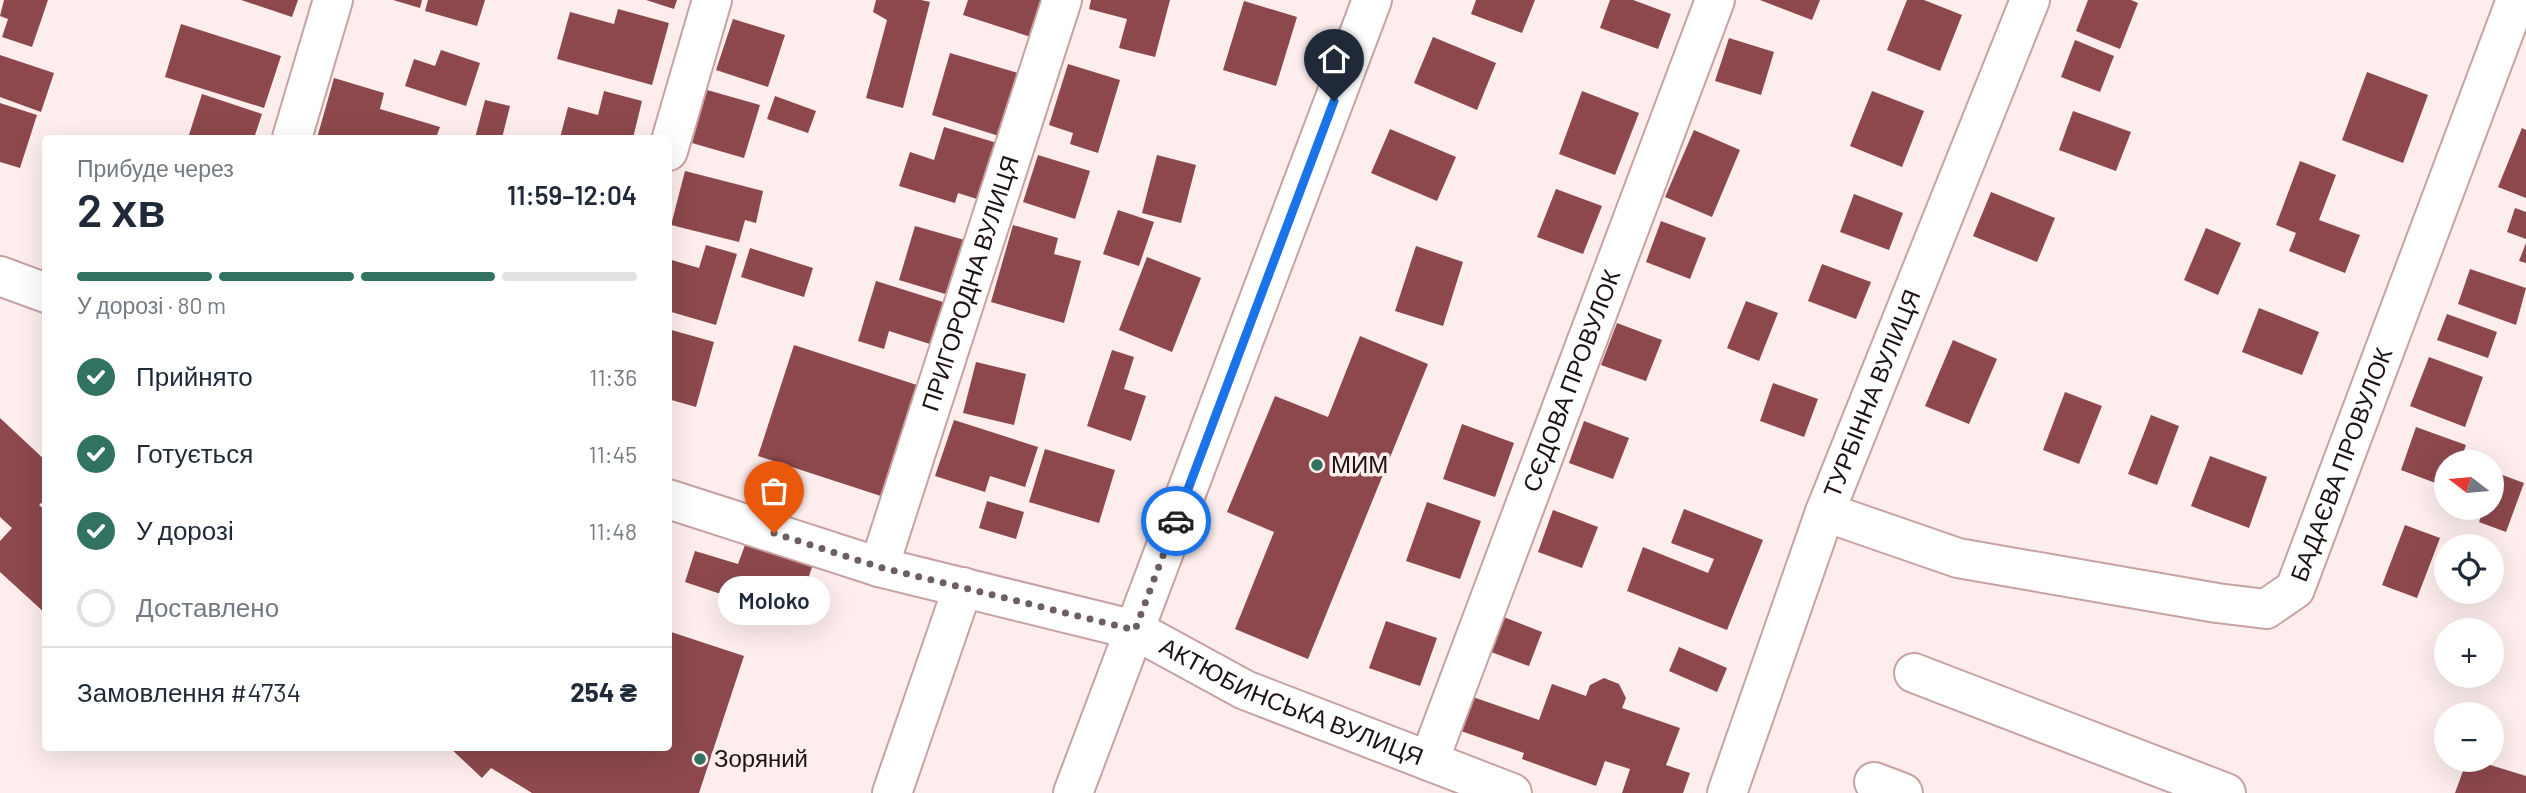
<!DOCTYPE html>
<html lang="uk">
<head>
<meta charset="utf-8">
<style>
	body { margin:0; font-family:Barlow,sans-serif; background:#f6f6f7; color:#1f2937; height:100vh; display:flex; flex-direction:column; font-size:26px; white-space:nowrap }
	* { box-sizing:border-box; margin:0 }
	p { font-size:23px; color:#747a83 }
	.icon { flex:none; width:38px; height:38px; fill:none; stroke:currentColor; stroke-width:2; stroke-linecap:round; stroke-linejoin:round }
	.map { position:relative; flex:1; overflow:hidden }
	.panel { position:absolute; left:42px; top:135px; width:630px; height:616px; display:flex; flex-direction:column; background:#fff; border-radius:7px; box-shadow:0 7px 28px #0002 }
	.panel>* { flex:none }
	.needle { width:46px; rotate:286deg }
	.controls { position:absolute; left:2434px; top:450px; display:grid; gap:14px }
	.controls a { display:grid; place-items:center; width:70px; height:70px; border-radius:50%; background:#fff; box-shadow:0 7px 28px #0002; font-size:35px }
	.pin { position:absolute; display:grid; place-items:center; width:60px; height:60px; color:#fff; margin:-72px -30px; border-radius:50% 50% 50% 0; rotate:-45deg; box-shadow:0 0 7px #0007 }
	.pin .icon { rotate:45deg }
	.courier { position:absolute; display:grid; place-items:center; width:70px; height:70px; margin:-35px; border:5px solid #1a73e8; border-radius:50%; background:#fff; color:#222; box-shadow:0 2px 9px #0007 }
	.bubble { position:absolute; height:49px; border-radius:24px; background:#fff; box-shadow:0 7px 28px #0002; font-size:23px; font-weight:600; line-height:49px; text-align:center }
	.summary em { font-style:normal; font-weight:600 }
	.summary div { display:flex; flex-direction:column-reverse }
	.summary { display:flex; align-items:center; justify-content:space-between; height:119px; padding:0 35px }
	h1 { font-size:46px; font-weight:600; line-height:52px }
	.bar { display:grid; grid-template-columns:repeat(4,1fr); gap:10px 7px; align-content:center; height:84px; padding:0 35px }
	.bar i { height:9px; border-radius:5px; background:#e0e1e3 }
	.bar .selected { background:#327260 }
	.bar p { grid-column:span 4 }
	.line { display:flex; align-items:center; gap:18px; padding:0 35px; border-top:2px solid #e0e1e3 }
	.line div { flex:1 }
	ol { padding:0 35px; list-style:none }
	li { display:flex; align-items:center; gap:21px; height:77px }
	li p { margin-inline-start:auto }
	li .icon { padding:7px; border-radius:50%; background:#327260; color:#fff; stroke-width:4 }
	li:last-child { color:#747a83 }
	li i { width:38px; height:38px; border:4px solid #e0e1e3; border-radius:50% }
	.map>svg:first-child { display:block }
	.building { fill:#8c484d }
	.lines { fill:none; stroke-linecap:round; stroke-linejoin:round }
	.minor-casing { stroke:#c8a2a3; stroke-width:42 }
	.major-casing { stroke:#c8a2a3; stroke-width:42 }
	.minor { stroke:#fff; stroke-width:38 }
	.major { stroke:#fff; stroke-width:38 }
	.done { stroke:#6d5f5f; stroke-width:7; stroke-dasharray:0 12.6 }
	.route { stroke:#1a73e8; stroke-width:9 }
	.poi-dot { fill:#327260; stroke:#fdeded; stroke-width:2.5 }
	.labels { text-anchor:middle; stroke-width:7; stroke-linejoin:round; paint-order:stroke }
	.street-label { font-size:24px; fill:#1f1212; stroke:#fdeded }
	.poi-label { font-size:24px; fill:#1f1212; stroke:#fdeded; text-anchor:start }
</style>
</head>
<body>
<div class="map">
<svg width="2526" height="793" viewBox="0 0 2526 793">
	<rect width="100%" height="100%" fill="#fdeded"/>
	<g class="building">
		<polygon points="4,0 48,0 32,47 2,37 8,19 0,16"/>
		<polygon points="241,0 298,0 292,17"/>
		<polygon points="393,0 422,0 420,8"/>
		<polygon points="428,0 485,0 477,26 425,11"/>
		<polygon points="646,0 677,0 674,9"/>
		<polygon points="876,0 921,0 930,2 903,108 866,98 887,20 873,12"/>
		<polygon points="968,0 1044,0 1031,37 963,15"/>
		<polygon points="1091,0 1170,0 1155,57 1119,48 1127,19 1089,9"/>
		<polygon points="1476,0 1535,0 1522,33 1471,14"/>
		<polygon points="1610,0 1633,0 1671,14 1658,49 1600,28"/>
		<polygon points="1760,0 1820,0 1812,20"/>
		<polygon points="1907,0 1924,0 1962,15 1940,71 1887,50"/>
		<polygon points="2088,0 2131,0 2138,3 2120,49 2076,31"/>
		<polygon points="1244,1 1297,17 1276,86 1223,70"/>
		<polygon points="618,9 669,23 652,85 557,59 570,12 614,24"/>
		<polygon points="733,19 785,35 768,87 716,70"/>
		<polygon points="181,24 281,56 264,108 165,77"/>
		<polygon points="1433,37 1496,63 1477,110 1414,83"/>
		<polygon points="1729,38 1774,52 1761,95 1715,81"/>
		<polygon points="2075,40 2114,56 2100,92 2061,77"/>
		<polygon points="441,50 480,63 466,106 405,86 414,59 435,66"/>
		<polygon points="950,53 1018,73 999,136 932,115"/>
		<polygon points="0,55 54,73 41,112 0,97"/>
		<polygon points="1068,64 1120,80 1098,153 1070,144 1073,133 1049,125"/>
		<polygon points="2367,72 2428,95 2403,163 2342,140"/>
		<polygon points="334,78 384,93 380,109 440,127 436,138 317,138"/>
		<polygon points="707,90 760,105 744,158 692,143"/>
		<polygon points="604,91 642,101 633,138 560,138 568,107 598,115"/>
		<polygon points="1582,91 1639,113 1615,175 1559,154"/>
		<polygon points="1872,91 1924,111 1902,167 1850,146"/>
		<polygon points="202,94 262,114 254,138 188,138"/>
		<polygon points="775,96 816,111 808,133 767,119"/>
		<polygon points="485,100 510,106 502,138 475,138"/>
		<polygon points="0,103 37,115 20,168 0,162"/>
		<polygon points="2073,111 2131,132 2116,171 2059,150"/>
		<polygon points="944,127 997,143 980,200 958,193 955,203 899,186 910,152 934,160"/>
		<polygon points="2522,128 2526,130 2526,198 2498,187"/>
		<polygon points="1390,129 1456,157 1437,201 1371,173"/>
		<polygon points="1694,130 1740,150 1712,217 1665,197"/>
		<polygon points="1038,155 1090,171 1075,219 1023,202"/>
		<polygon points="1157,155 1196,165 1181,223 1142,213"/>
		<polygon points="2300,161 2336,175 2319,220 2360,235 2345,273 2289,251 2296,233 2276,225"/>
		<polygon points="685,171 763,191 756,223 745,220 739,242 671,225"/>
		<polygon points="1556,189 1602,206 1583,254 1537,237"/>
		<polygon points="1991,192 2055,218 2037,262 1973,236"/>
		<polygon points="1854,194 1903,213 1889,250 1840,232"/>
		<polygon points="2515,208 2526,212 2526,239 2507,232"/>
		<polygon points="1118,210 1154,222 1139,266 1103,254"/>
		<polygon points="1661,221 1706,238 1690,279 1646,262"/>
		<polygon points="1013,225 1058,238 1054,254 1081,261 1064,323 991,302"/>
		<polygon points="915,226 968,241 952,296 899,280"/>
		<polygon points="2206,228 2241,243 2218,295 2184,280"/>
		<polygon points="2526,243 2526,263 2519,261"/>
		<polygon points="706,245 737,254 716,325 668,311 668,259 699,268"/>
		<polygon points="1416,246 1463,262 1443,326 1395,311"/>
		<polygon points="750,248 813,268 804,297 741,277"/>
		<polygon points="1147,257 1201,278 1172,352 1119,330"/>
		<polygon points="1822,264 1871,282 1856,319 1808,301"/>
		<polygon points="2470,269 2526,288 2516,325 2458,304"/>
		<polygon points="876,281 946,303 933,345 889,331 884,349 858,341"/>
		<polygon points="1746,301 1778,313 1759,361 1727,348"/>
		<polygon points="2259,308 2319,332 2302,375 2242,352"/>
		<polygon points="2447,314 2497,332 2488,358 2437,340"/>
		<polygon points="1617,323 1662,340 1646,381 1601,365"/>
		<polygon points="668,329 714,342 696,407 668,399"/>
		<polygon points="1360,336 1428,364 1308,659 1235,629 1274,532 1227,512 1275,396 1328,417"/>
		<polygon points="1953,340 1997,359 1969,424 1925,406"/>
		<polygon points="794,345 920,386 884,497 758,456"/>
		<polygon points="1112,350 1134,357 1124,389 1146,396 1131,441 1087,426"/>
		<polygon points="2429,357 2483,377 2465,427 2410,406"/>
		<polygon points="976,362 1026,374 1014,425 963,413"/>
		<polygon points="1773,383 1818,399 1804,437 1760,421"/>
		<polygon points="2065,392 2102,406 2079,464 2043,450"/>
		<polygon points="2151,415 2179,426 2157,485 2128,474"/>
		<polygon points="0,418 46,461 46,499 39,505 46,511 46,614 0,572 0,541 12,528 0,517"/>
		<polygon points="954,420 1038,447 1025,487 990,476 985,492 935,476"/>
		<polygon points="1584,421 1629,438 1613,479 1569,463"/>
		<polygon points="1462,424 1514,443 1495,497 1443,479"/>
		<polygon points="2416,427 2466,445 2460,462 2446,462 2446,487 2401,470"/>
		<polygon points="1045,449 1115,470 1099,523 1029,502"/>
		<polygon points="2210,456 2267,477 2249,528 2191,506"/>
		<polygon points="2497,473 2524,483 2506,532 2479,522 2484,508 2492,508 2492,486"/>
		<polygon points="987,501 1024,512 1016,539 979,528"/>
		<polygon points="1427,502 1481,521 1460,579 1406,561"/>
		<polygon points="1684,509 1763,540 1727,630 1627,591 1643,547 1708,573 1714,559 1671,543"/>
		<polygon points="1553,510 1598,527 1582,568 1538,552"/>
		<polygon points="2405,525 2440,538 2417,598 2382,585"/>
		<polygon points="745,545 812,567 795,619 685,582 695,551 738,564"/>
		<polygon points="1496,614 1542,632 1529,666 1483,649"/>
		<polygon points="1386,621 1437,638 1420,686 1369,668"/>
		<polygon points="668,631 744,656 699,793 532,793 491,768 482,778 449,747 668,747"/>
		<polygon points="1679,647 1727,668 1717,692 1669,671"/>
		<polygon points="1604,678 1619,684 1626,698 1622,708 1680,728 1666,765 1690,773 1683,793 1622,793 1630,769 1605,761 1596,786 1522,759 1524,753 1461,731 1473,697 1539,720 1552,684 1586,696 1590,685"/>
		<polygon points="2467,760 2474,760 2526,776 2526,793 2455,793"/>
	</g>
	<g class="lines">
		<g class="minor-casing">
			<g id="minor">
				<polyline points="292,138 333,0"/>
				<polyline points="668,151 712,0"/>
				<polyline points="0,276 46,293"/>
				<path id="s1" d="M 668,499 L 879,567 L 1135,630 L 1245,690 L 1512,793"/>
				<path id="s2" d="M 1825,512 L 1958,558 L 2217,603 L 2266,609 L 2295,589 L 2516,0"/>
				<path id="s3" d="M 879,567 L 1062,0"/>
				<polyline points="1914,673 2226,793"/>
				<path id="s4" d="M 1429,761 L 1715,0"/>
				<polyline points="1874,782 1903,793"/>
				<polyline points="892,793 963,587"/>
				<path id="s5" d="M 1727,793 L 1825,512 L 2030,0"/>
			</g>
		</g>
		<g class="major-casing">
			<polyline id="major" points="1073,793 1372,0"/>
		</g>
		<use href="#minor" class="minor"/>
		<use href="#major" class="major"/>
	</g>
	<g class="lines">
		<polyline class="done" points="774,533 879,567 1135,630 1176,521"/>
		<polyline class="route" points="1176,521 1334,101"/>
	</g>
	<g class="poi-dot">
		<circle cx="1317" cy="465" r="7"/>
		<circle cx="700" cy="759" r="7"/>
	</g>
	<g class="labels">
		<g class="street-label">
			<text dy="8" stroke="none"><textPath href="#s3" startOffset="298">ПРИГОРОДНА ВУЛИЦЯ</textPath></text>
			<text dy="8" stroke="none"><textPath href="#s4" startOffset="406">СЄДОВА ПРОВУЛОК</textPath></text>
			<text dy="8" stroke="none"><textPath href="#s5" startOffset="425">ТУРБІННА ВУЛИЦЯ</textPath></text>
			<text dy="8" stroke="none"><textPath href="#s2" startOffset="621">БАДАЄВА ПРОВУЛОК</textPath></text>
			<text dy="8" stroke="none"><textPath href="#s1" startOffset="658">АКТЮБИНСЬКА ВУЛИЦЯ</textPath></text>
		</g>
		<g class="poi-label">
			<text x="1331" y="473">МИМ</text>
			<text x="714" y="767">Зоряний</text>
		</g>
	</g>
</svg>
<div class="controls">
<a><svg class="needle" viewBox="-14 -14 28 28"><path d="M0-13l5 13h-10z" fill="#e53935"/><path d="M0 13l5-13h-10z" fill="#747a83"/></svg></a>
<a><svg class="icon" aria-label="locate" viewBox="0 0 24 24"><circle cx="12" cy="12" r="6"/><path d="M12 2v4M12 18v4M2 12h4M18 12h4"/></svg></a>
<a>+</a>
<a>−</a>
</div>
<div class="pin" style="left:774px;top:533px;background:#ea580c"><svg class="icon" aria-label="bag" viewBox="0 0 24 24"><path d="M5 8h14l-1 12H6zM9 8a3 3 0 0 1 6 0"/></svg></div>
<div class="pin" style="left:1334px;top:101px;background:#1f2937"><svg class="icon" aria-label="home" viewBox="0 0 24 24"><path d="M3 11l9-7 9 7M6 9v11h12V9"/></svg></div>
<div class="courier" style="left:1176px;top:521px"><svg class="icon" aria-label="car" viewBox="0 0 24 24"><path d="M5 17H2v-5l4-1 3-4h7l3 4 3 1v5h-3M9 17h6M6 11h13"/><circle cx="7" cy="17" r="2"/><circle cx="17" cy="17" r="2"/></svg></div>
<div class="bubble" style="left:718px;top:576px;width:112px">Moloko</div>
<section class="panel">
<div class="summary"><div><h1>2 хв</h1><p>Прибуде через</p></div><em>11:59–12:04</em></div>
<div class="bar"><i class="selected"></i><i class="selected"></i><i class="selected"></i><i></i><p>У дорозі · 80 m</p></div>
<ol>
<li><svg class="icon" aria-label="check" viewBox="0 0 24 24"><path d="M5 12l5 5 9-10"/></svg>Прийнято<p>11:36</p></li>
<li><svg class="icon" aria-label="check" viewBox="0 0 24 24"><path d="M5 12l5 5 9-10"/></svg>Готується<p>11:45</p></li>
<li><svg class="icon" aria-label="check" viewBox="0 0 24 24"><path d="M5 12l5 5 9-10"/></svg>У дорозі<p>11:48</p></li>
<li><i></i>Доставлено</li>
</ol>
<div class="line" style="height:91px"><div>Замовлення #4734</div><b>254 ₴</b></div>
</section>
</div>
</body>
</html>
